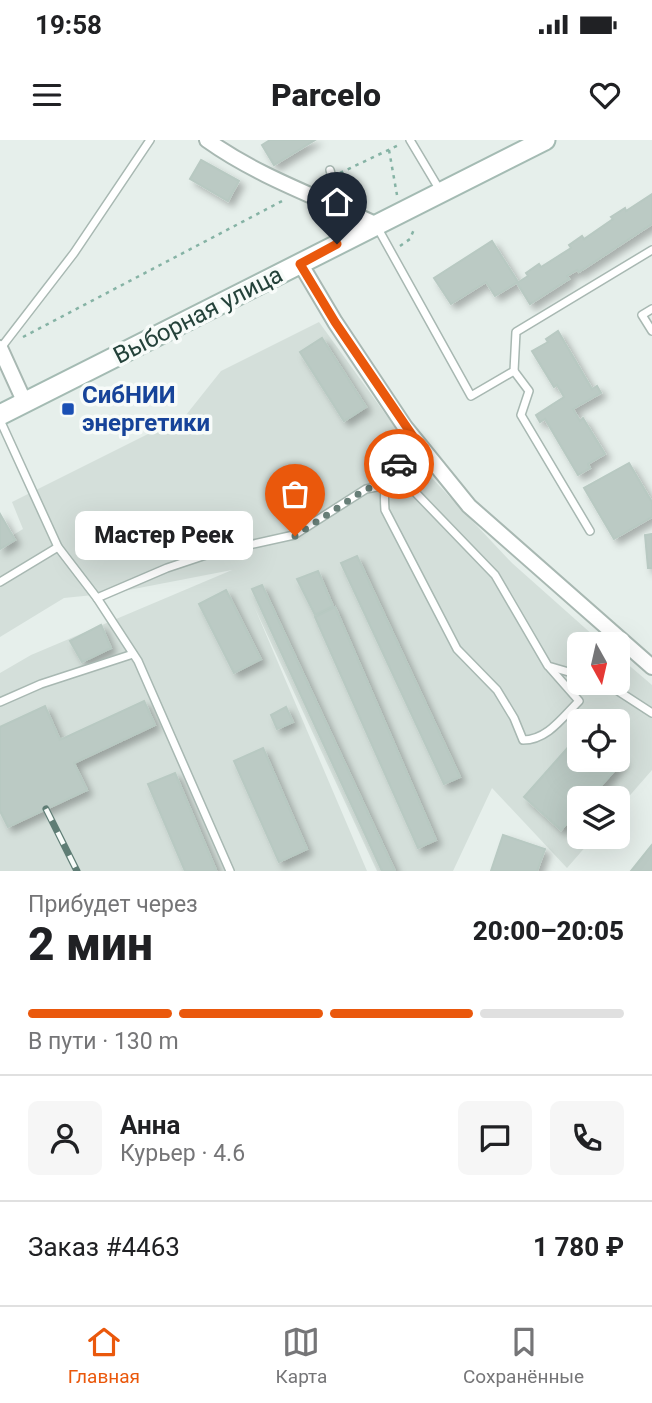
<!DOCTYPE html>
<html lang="ru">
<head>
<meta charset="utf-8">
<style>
	body { margin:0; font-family:Roboto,sans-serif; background:#f6f6f6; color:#202124; height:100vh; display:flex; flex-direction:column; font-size:26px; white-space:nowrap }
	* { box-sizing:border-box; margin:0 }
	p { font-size:23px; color:#757577 }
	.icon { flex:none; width:38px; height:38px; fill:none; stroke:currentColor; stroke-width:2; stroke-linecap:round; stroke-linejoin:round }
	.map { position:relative; height:731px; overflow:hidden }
	.panel { display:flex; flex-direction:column; background:#fff; flex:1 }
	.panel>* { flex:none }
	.needle { width:46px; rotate:172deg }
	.tools { position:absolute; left:567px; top:492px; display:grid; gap:14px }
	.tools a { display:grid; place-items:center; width:63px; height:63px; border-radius:10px; background:#fff; box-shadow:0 7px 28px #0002; font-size:35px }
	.pin { position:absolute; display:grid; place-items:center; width:60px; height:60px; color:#fff; margin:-72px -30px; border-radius:50% 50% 50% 0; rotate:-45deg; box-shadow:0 0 7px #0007 }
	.pin .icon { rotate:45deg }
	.courier { position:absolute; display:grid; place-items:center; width:70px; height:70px; margin:-35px; border:5px solid #ea580c; border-radius:50%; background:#fff; color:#222; box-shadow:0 2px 9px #0007 }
	.bubble { position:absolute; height:49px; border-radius:10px; background:#fff; box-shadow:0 7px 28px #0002; font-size:23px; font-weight:800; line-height:49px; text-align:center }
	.head em { font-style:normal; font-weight:800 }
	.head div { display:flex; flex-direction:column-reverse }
	.head { display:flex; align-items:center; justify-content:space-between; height:119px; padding:0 28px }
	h1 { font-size:46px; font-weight:800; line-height:52px }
	.bar { display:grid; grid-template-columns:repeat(4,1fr); gap:10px 7px; align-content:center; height:84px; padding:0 28px }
	.bar i { height:9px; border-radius:5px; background:#e0e0e0 }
	.bar .selected { background:#ea580c }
	.bar p { grid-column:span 4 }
	.line { display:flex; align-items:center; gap:18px; padding:0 28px; border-top:2px solid #e0e0e0 }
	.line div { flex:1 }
	.round { display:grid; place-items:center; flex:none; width:74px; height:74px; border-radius:10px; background:#f6f6f6 }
	.status { display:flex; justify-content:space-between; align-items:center; height:49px; padding:0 35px; background:#fff; direction:ltr }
	.status svg { height:19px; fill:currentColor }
	header { display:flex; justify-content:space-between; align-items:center; height:91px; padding:0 28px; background:#fff; font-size:32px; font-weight:800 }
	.tab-bar { display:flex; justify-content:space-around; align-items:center; height:98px; border-top:2px solid #e0e0e0; background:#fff; font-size:19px; color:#757577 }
	.tab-bar a { display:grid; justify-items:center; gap:4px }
	.tab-bar .selected { color:#ea580c }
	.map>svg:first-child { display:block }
	.built { fill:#d4dfda; fill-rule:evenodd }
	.building { fill:#bbcac4; stroke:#b8c9c2; stroke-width:2; filter:url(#shadow) }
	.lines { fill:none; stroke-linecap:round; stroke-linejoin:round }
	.lane-casing { stroke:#a8b8b2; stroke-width:10 }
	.street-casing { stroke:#a8b8b2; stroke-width:18 }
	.secondary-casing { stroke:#a4bbb3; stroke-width:23 }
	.path { stroke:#86b3a5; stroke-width:2.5; stroke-dasharray:3.5 5; stroke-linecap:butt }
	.lane { stroke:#fff; stroke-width:7 }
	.street { stroke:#fff; stroke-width:14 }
	.secondary { stroke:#fff; stroke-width:19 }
	.rail-casing { stroke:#5f7d75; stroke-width:7 }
	.rail { stroke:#f7fbf9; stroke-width:4.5; stroke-dasharray:13; stroke-linecap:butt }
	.done { stroke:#687f78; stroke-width:7; stroke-dasharray:0 12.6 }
	.route { stroke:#ea580c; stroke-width:9 }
	.transit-dot { fill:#1a4fb4; stroke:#f7fbf9; stroke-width:2.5 }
	.labels { text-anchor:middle; stroke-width:7; stroke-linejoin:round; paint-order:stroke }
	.street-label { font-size:24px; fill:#24423a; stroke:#f7fbf9 }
	.transit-label { font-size:24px; font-weight:bold; fill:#164399; stroke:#f7fbf9; text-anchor:start }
</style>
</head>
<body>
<div class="status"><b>19:58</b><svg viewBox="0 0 49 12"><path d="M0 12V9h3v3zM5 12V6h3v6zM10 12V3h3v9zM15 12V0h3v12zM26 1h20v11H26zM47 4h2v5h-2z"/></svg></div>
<header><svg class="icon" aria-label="menu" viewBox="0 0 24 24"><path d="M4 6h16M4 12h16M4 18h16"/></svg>Parcelo<svg class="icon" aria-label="heart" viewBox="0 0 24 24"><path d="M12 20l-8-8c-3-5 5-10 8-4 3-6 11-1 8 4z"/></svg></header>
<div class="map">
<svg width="652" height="731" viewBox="0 0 652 731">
	<defs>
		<filter id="shadow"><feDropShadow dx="5" dy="5" stdDeviation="3.5" flood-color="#0004"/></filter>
	</defs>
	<rect width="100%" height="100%" fill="#e6efeb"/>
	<path class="built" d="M 319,182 L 430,336 L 512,423 L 603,504 L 579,504 L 579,542 L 618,542 L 618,516 L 652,545 L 652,630 L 618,669 L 618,658 L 579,658 L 579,696 L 594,697 L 567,728 L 492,648 L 453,731 L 377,731 L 253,464 L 367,731 L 0,731 L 0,533 L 31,515 L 232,430 L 113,453 L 64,458 L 0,497 L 0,403 L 23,389 L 12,362 L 186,275 L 221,231 ZM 579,581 L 618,581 L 618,620 L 579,620 Z"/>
	<g class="building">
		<polygon points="270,0 315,0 274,25 262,5"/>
		<polygon points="201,20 239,41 228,61 190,39"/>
		<polygon points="652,54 652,84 579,132 577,130 567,136 569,139 530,164 517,143 528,136 526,133 539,124 541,127 571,108 569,105 582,96 584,99 613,79 611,77 625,68 626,71"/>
		<polygon points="492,101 518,142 495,156 486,142 451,164 434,138"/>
		<polygon points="558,191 592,249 597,246 601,253 573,269 580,281 583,278 605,314 588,324 590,328 578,335 545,279 540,282 536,275 564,257 557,245 554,247 532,211 548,202 546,199"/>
		<polygon points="322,198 366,267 344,281 300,212"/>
		<polygon points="629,323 652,362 652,377 614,399 584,348"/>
		<polygon points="0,374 15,400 0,409"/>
		<polygon points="652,394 652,428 648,428 645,395"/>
		<polygon points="357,416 460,637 444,644 341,423"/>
		<polygon points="318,431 333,466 315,475 297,439"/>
		<polygon points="262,445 395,731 382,731 252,449"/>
		<polygon points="226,450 261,519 234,533 199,464"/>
		<polygon points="335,467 436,700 418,708 315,477"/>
		<polygon points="101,485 111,508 82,522 70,501"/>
		<polygon points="144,561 155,585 74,623 87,650 8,687 0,671 0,587 45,566 60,600"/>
		<polygon points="286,567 293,582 277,589 271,575"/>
		<polygon points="579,595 579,620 618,620 618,616 623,621 590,658 579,658 579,670 561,690 524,657"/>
		<polygon points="263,608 307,709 279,722 234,621"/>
		<polygon points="175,633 216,730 213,731 185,731 148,644"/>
		<polygon points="503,695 545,709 537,731 491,731"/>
		<polygon points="651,706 652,731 631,731"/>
	</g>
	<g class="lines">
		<g class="lane-casing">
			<g id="lane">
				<polyline points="410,0 441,52"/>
				<polyline points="330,30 340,66"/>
				<polyline points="376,85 471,256 514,231 516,192 652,110"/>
				<polyline points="652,169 642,175 652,191"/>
				<polyline points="0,209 74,113 150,0"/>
				<polyline points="514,231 529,251 521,275 590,391"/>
				<polyline points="0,280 58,407 97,458 138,521 230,731"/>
				<path d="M 421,308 C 390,331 382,329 385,370 L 457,509 L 497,550 L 514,578 L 523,600 C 547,600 562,578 579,561 L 550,528"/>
				<polyline points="0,442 58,407"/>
				<polyline points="97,458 167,428 209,414 294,395 366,349 387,345 413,350 495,435 548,526 579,535"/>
				<polyline points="599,542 612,547 652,573"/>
				<polyline points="0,562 41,544 133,514"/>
			</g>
		</g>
		<g class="street-casing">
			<g id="street">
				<path d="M 207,0 C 259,37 318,57 375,84"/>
				<polyline points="300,123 335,182 405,287 469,366 652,527"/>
				<polyline points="0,208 25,263"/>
			</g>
		</g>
		<g class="secondary-casing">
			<polyline id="secondary" points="0,275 545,0"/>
		</g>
		<g class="path">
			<polyline points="389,10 397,55"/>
			<polyline points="340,33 401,4"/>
			<polyline points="400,106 410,99 415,87"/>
			<polyline points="23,197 284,60"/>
		</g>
		<use href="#lane" class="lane"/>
		<use href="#street" class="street"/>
		<use href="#secondary" class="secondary"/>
		<g class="rail-casing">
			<polyline id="rail" points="46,669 77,731"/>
		</g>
		<use href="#rail" class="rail"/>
	</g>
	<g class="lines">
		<polyline class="done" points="295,396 366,349 383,345 387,334 399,324"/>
		<polyline class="route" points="337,104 300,124 335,182 421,308 399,324"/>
	</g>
	<rect class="transit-dot" x="61" y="262" width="14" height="14" rx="3.5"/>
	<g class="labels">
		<g class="street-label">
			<text transform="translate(198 175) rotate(-27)" y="8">Выборная улица</text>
		</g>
		<g class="transit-label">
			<text x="82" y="263">СибНИИ<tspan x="82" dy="28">энергетики</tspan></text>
		</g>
	</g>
</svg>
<div class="tools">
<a><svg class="needle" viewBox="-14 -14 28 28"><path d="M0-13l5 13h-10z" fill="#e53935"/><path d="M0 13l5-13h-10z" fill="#757577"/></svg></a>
<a><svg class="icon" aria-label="locate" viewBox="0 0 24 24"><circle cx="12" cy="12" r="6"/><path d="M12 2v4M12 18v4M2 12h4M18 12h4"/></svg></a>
<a><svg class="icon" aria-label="layers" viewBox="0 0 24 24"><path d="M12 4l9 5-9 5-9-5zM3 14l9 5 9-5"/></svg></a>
</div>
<div class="pin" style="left:295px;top:396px;background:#ea580c"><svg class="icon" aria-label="bag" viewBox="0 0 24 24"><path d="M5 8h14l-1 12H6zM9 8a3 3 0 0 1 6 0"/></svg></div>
<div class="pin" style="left:337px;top:104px;background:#1f2937"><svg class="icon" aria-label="home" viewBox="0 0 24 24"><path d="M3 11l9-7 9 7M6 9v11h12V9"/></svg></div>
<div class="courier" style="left:399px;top:324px"><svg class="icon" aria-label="car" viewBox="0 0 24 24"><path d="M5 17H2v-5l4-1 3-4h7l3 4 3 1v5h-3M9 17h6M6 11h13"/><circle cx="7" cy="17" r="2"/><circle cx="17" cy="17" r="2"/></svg></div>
<div class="bubble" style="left:75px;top:371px;width:178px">Мастер Реек</div>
</div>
<section class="panel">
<div class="head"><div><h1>2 мин</h1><p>Прибудет через</p></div><em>20:00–20:05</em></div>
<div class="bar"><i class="selected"></i><i class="selected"></i><i class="selected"></i><i></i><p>В пути · 130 m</p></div>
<div class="line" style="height:126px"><a class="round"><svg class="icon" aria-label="person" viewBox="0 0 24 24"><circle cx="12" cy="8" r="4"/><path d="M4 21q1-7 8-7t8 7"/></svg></a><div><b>Анна</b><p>Курьер · 4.6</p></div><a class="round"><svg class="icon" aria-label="chat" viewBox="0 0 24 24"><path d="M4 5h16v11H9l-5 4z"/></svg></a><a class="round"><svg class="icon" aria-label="phone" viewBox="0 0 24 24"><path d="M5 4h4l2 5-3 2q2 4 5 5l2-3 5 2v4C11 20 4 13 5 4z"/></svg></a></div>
<div class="line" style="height:91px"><div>Заказ #4463</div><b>1 780 ₽</b></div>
</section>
<nav class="tab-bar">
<a class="selected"><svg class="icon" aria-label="home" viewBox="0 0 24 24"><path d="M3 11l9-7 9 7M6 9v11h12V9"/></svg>Главная</a>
<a><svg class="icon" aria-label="map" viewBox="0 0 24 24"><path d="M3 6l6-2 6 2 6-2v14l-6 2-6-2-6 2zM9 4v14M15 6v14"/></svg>Карта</a>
<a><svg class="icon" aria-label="saved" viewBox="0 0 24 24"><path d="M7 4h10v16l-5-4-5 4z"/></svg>Сохранённые</a>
</nav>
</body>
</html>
